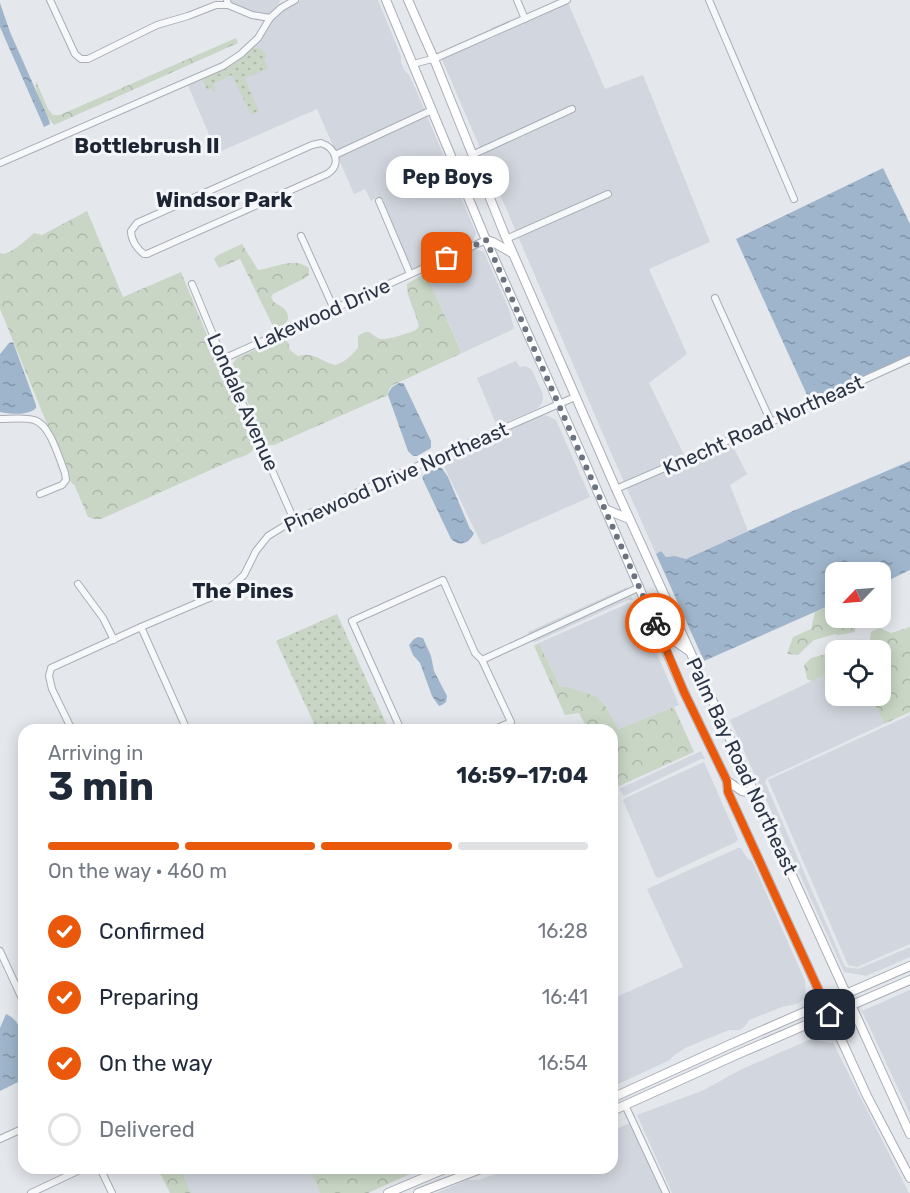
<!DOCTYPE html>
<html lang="en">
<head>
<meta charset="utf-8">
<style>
	body { margin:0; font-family:Rubik,sans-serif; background:#f6f6f7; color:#1f2937; height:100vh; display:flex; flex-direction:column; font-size:22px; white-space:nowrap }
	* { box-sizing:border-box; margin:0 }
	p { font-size:20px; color:#747a83 }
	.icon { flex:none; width:33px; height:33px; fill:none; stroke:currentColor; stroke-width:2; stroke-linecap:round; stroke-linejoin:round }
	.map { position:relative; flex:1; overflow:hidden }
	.sheet { position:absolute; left:18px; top:724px; width:600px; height:450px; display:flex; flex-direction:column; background:#fff; border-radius:18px; box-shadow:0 3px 15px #0003 }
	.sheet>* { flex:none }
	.needle { width:39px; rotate:245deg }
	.buttons { position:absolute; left:825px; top:562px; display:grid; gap:12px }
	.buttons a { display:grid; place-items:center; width:66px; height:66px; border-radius:12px; background:#fff; box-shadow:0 3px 15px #0003; font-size:30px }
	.pin { position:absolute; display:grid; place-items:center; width:51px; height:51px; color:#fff; margin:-26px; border-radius:12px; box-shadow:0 3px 9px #0006 }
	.courier { position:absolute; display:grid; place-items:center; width:60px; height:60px; margin:-30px; border:4px solid #ea580c; border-radius:50%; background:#fff; color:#222; box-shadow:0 2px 8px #0007 }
	.bubble { position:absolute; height:42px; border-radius:18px; background:#fff; box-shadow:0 3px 15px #0003; font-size:20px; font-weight:700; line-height:42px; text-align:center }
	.overview em { font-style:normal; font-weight:700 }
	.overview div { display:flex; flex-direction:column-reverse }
	.overview { display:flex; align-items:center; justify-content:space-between; height:102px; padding:0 30px }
	h1 { font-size:39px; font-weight:700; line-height:45px }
	.bar { display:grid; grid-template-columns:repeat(4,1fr); gap:9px 6px; align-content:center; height:72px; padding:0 30px }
	.bar i { height:8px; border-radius:4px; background:#e0e1e3 }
	.bar .current { background:#ea580c }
	.bar p { grid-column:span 4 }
	ol { padding:0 30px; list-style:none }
	li { display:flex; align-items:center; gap:18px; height:66px }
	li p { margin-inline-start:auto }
	li .icon { padding:6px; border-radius:50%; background:#ea580c; color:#fff; stroke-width:4 }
	li:last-child { color:#747a83 }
	li i { width:33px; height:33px; border:3px solid #e0e1e3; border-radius:50% }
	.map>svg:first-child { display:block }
	.built { fill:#d2d6de }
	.grass { fill:url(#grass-dots) }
	.forest { fill:url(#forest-crowns) }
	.water { fill:url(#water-ripples) }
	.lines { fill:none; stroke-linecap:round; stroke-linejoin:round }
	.street-casing { stroke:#a9aeb7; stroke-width:8 }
	.secondary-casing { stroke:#a9aeb7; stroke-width:10 }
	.street { stroke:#f7f8fa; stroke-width:6 }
	.secondary { stroke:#fff; stroke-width:8 }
	.done { stroke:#6c737f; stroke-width:6; stroke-dasharray:0 10.8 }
	.route { stroke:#ea580c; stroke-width:8 }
	.labels { text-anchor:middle; stroke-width:6; stroke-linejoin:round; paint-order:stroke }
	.street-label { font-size:20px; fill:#2b3445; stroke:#f4f6f9 }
	.neighbourhood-label { font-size:21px; font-weight:bold; fill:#1d2535; stroke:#f4f6f9 }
</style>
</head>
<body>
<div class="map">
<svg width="910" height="1193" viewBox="0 0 910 1193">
	<defs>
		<pattern id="grass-dots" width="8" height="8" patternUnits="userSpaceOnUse" patternTransform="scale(1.5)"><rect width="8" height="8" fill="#c9d6c5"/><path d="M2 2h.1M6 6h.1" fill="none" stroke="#adb8ab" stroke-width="1.8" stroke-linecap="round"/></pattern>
		<pattern id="forest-crowns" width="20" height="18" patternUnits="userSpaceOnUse" patternTransform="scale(1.5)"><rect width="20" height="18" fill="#c9d6c5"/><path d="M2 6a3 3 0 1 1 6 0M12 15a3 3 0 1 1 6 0" fill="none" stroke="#adb8ab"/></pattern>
		<pattern id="water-ripples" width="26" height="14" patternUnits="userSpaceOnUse" patternTransform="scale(1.5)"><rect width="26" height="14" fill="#9fb5cb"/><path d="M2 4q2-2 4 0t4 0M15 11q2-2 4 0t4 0" fill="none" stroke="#8294a7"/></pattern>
	</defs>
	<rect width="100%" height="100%" fill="#e4e7ec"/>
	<g class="built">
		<polygon points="231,0 281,0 275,9 269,14 256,15 232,4"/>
		<polygon points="301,0 378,0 401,56 401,63 405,71 409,75 417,92 476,233 473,241 468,244 416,268 413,269 409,266 383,207 384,200 380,198 376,197 371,201 365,189 354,194 317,109 217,153 187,83 241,58 254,48 268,25 279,13"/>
		<polygon points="559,0 567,0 605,89 643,75 710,242 649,269 687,354 649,383 687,461 731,443 747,474 730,485 748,531 686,559 675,556 666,557 661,551 656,554 609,448 441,57 495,37 491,28"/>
		<polygon points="475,249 484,252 510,312 514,329 460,354 461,350 427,276 422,275 423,272"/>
		<polygon points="516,361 520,367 525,366 532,370 542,392 543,398 542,403 539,407 535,410 497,426 477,378"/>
		<polygon points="541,415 548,416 556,420 590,497 482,545 440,458"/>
		<polygon points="627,587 633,600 628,600 535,642 531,641 528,632"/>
		<polygon points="629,603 635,604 638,606 640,614 679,705 618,729 605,705 575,690 564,686 560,687 539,643"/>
		<polygon points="835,670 836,696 871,696 884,724 767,778 765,782 845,967 858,969 910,947 910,957 866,976 844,972 730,720"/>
		<polygon points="910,715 910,944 857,967 848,965 768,780"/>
		<polygon points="701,751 705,759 701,759 624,796 619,789"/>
		<polygon points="704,762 738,839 736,842 659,878 656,877 623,800 627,797"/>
		<polygon points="738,848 741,848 747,858 752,861 805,981 806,995 803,1000 797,1004 782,1007 749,1020 745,1026 740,1030 729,1030 685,1048 672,1057 670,1060 612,1087 612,999 683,967 647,889"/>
		<polygon points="910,990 910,1114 862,1011"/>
		<polygon points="811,1039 833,1043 909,1193 672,1193 637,1115 704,1090 740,1070"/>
		<polygon points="630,1123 663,1193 436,1193 467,1180 479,1180 509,1169 612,1168 612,1131"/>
		<polygon points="193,1169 310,1169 320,1193 191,1193 184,1177 186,1172"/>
	</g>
	<g class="grass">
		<path d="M 251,48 C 259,48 264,49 267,57 L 264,59 L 268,69 L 245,78 L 259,112 L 251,115 L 232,75 L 213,84 L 216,91 L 214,92 L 212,88 L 207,90 L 203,81 L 204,76 L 230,64 Z"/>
		<polygon points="337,614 389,730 317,730 276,641"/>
	</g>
	<g class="forest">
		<path d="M 236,38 L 238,43 L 54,125 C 46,117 34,91 36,81 L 48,109 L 53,115 L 60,115 Z"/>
		<path d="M 87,211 L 123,297 L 181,272 L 254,449 C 249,455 242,457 235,459 L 101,519 L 94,519 L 88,517 L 74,484 L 73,485 L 70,480 L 0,309 L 0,253 L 4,254 C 16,250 25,241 34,233 L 42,235 Z"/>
		<path d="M 242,244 L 258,270 C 276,268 293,256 309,268 L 309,274 L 307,277 L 273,294 L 271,297 L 274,302 C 278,305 284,307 286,311 C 292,320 283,328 275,330 L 240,259 L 219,268 L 214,259 L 218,255 Z"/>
		<path d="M 422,275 L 427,276 L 461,351 L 460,354 L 393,385 L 389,389 L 388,395 L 274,445 L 268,445 L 266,444 L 233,368 L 233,363 L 237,358 L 282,338 L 288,342 L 290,350 L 298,356 C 315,351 320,361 335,365 C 345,362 351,356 358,348 L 358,336 C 373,326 370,337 381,339 C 388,340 409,333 416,330 L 419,326 C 416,313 406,296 407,284 Z"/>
		<polygon points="835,603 836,618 856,618 855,632 838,635 835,634 814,640 798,655 787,654 793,637 811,629 815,612"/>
		<polygon points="910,627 910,712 884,724 871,696 880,696 880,651 836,651 835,670 812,681 807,679 804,665 811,658 830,653 837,644 850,643 857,650 869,648 871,632 879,628 891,633"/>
		<polygon points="539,643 560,687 564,686 595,696 605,705 618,729 674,707 694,752 615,788 612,782 612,730 588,730 579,713 565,715 534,646"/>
		<polygon points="158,1169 193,1169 186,1172 184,1177 191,1193 170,1193"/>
		<polygon points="310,1169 421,1169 368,1193 320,1193"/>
	</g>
	<g class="water">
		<polygon points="0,3 10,32 49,120 50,124 44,127 0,27"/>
		<polygon points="883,168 910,224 910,355 813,408 736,239"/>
		<path d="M 13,342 L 36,405 L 36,408 C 28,416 11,414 0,412 L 0,354 L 9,343 Z"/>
		<path d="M 399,383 L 403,383 L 405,386 L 431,441 L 431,448 L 417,456 L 413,456 L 408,451 L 388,395 C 390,388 393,386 399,383 Z"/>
		<polygon points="910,461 910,570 881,584 880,573 836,573 835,603 704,661 656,554 661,551 666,557 675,556 686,559 793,511"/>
		<path d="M 441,467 L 448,477 L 470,529 L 474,533 C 469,544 460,547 451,539 L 424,482 L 422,477 L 427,472 Z"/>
		<polygon points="418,637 423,638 431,656 434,671 447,696 446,702 442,705 439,706 432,696 420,663 413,655 409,645 414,639"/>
		<path d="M 6,1014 C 30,1025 24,1058 24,1079 L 0,1091 L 0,1028 Z"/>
	</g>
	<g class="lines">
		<g class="street-casing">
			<g id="street">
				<polyline points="50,0 75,54 81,59 88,59 157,25 188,16 216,5 228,5 227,0"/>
				<polyline points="517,0 525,19"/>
				<polyline points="709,0 794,199"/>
				<polyline points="228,5 252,15 270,18"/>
				<polyline points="413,64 436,58 567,0"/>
				<path d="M 321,143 C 336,148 342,165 327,174 L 147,254 L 144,254 C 137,249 131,240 131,231 L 137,223 L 312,145 Z"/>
				<polyline points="335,155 432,110"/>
				<polyline points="472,155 572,109"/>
				<polyline points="0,163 223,66 241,54 258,38 270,18 281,8 295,0"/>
				<polyline points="379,201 410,274"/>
				<polyline points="301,236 334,309"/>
				<polyline points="506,239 608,194"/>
				<polyline points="192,284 223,359 294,520"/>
				<polyline points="715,298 771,422"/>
				<polyline points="223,359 486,240"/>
				<path d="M 0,419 C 11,419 24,417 34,420 C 50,424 59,458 65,473 L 66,480 L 62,485 L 40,494"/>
				<polyline points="616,489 771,422 910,359"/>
				<polyline points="78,584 103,618 114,640"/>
				<polyline points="141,627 221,593 232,586 244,575 256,551 268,536 294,520 575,397"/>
				<polyline points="482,660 640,587"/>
				<polyline points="72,730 52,689 49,676 51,668 141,627 187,730"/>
				<polyline points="401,730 352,621 443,580 475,653 482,660 511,722 493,730"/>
				<polyline points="0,951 24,1003"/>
				<polyline points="625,1105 666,1193"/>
				<polyline points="0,1139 24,1128"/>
				<polyline points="100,1168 112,1193"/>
				<polyline points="31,1193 84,1168"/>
			</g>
		</g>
		<g class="secondary-casing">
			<g id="secondary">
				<polyline points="386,0 486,240 585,462 684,692 727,781 728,792 867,1096 910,1178"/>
				<polyline points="408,0 434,59 504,233 616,489 910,1134"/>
				<polyline points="486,240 493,242 512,253"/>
				<polyline points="605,509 629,519"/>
				<polyline points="661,636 673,640 689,651"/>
				<polyline points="727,781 742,791 754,793"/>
				<polyline points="612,1098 731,1044 910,966"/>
				<polyline points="612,1111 736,1055 910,980"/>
				<polyline points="388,1193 447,1168"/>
				<polyline points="418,1193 483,1168"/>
			</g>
		</g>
		<use href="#street" class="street"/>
		<use href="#secondary" class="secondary"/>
	</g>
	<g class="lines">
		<polyline class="done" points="447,258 486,240 655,623"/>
		<polyline class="route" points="655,623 684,692 727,781 728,792 830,1015"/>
	</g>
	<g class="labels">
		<g class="street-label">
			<text transform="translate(322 314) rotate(-24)" y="7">Lakewood Drive</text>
			<text transform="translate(243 402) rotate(66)" y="7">Londale Avenue</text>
			<text transform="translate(763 425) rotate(-24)" y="7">Knecht Road Northeast</text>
			<text transform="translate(396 477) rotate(-24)" y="7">Pinewood Drive Northeast</text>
			<text transform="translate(742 766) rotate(65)" y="7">Palm Bay Road Northeast</text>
		</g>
		<g class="neighbourhood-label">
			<text x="147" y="153">Bottlebrush II</text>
			<text x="224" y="207">Windsor Park</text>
			<text x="243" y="598">The Pines</text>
		</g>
	</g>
</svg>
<div class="buttons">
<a><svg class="needle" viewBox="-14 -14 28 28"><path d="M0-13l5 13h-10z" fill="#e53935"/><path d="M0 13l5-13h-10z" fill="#747a83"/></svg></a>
<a><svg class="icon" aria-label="locate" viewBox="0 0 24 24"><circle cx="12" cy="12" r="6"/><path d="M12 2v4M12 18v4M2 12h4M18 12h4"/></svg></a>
</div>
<div class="pin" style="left:447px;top:258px;background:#ea580c"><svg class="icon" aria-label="bag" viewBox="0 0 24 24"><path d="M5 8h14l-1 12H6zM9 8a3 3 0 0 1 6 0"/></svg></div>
<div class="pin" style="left:830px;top:1015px;background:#1f2937"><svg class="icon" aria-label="home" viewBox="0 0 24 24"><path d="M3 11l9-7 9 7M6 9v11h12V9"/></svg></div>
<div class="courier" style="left:655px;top:623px"><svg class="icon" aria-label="bike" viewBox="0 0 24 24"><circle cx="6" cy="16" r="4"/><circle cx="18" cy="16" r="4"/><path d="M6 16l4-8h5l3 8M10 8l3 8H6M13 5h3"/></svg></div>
<div class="bubble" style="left:386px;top:156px;width:123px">Pep Boys</div>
<section class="sheet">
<div class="overview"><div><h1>3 min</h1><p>Arriving in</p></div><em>16:59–17:04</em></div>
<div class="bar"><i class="current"></i><i class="current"></i><i class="current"></i><i></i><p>On the way · 460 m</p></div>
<ol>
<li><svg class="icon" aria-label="check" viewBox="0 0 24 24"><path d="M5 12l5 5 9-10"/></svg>Confirmed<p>16:28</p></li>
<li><svg class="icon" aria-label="check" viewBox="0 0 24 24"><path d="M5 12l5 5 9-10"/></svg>Preparing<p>16:41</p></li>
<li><svg class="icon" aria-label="check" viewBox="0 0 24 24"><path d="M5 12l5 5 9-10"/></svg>On the way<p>16:54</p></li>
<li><i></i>Delivered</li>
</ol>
</section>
</div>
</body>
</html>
